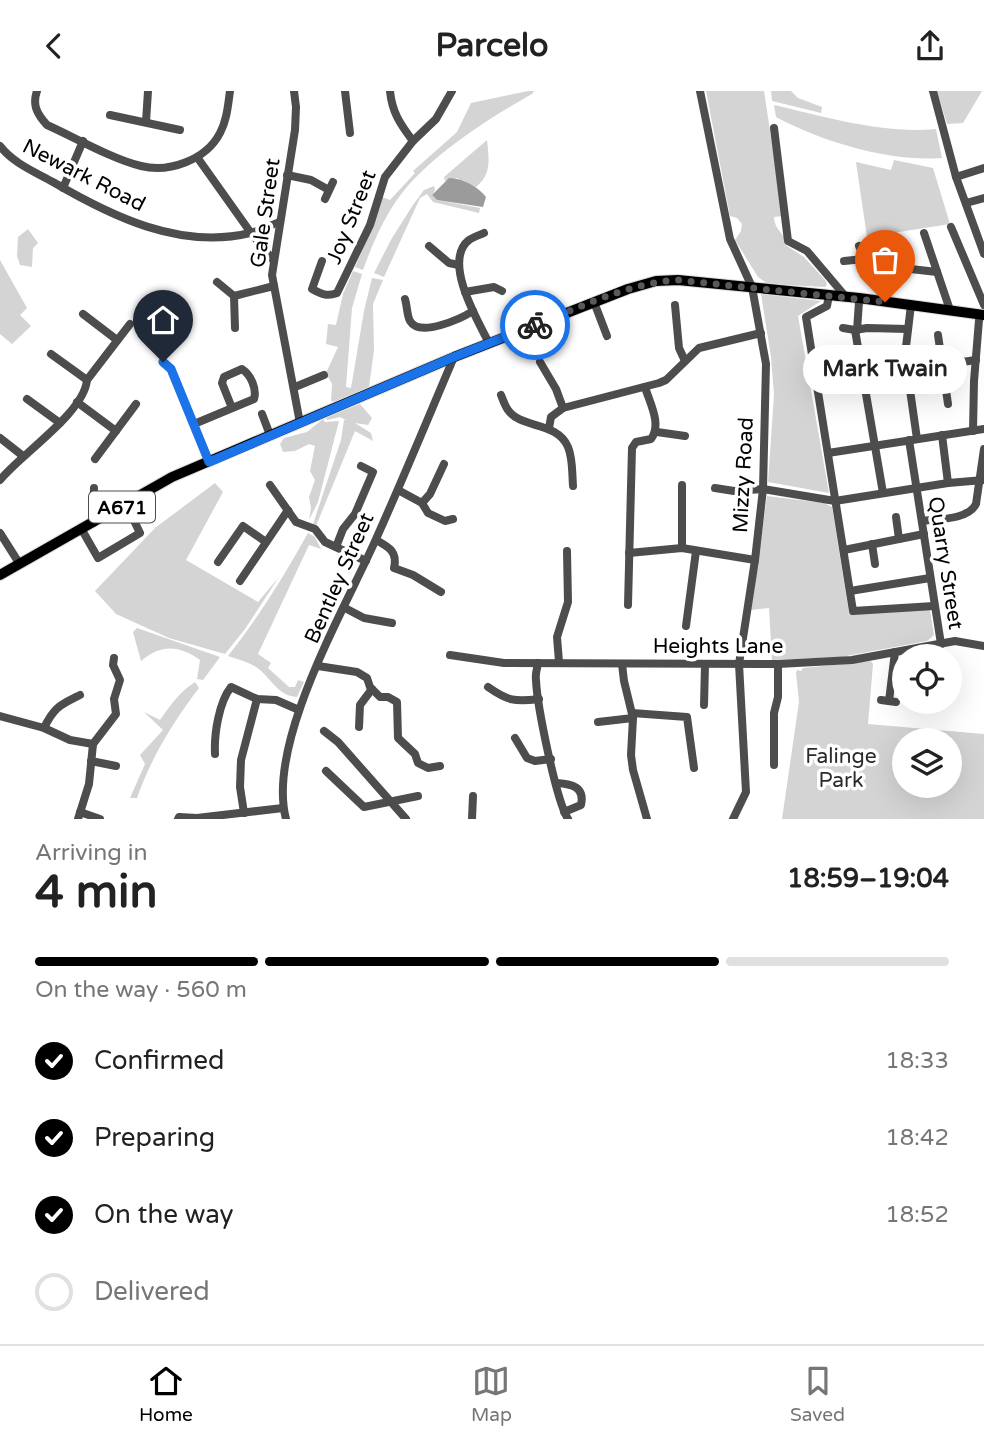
<!DOCTYPE html>
<html lang="en">
<head>
<meta charset="utf-8">
<style>
	body { margin:0; font-family:"Varela Round",sans-serif; background:#f6f6f6; color:#222; height:100vh; display:flex; flex-direction:column; font-size:26px; white-space:nowrap }
	* { box-sizing:border-box; margin:0 }
	p { font-size:23px; color:#767676 }
	.icon { flex:none; width:38px; height:38px; fill:none; stroke:currentColor; stroke-width:2; stroke-linecap:round; stroke-linejoin:round }
	.map { position:relative; height:728px; overflow:hidden }
	.side { display:flex; flex-direction:column; background:#fff; flex:1 }
	.side>* { flex:none }
	.buttons { position:absolute; left:892px; top:553px; display:grid; gap:14px }
	.buttons a { display:grid; place-items:center; width:70px; height:70px; border-radius:50%; background:#fff; box-shadow:0 7px 28px #0002; font-size:35px }
	.pin { position:absolute; display:grid; place-items:center; width:60px; height:60px; color:#fff; margin:-72px -30px; border-radius:50% 50% 50% 0; rotate:-45deg; box-shadow:0 0 7px #0007 }
	.pin .icon { rotate:45deg }
	.courier { position:absolute; display:grid; place-items:center; width:70px; height:70px; margin:-35px; border:5px solid #1a73e8; border-radius:50%; background:#fff; color:#222; box-shadow:0 2px 9px #0007 }
	.bubble { position:absolute; height:49px; border-radius:24px; background:#fff; box-shadow:0 7px 28px #0002; font-size:23px; font-weight:800; line-height:49px; text-align:center }
	.overview em { font-style:normal; font-weight:800 }
	.overview div { display:flex; flex-direction:column-reverse }
	.overview { display:flex; align-items:center; justify-content:space-between; height:119px; padding:0 35px }
	h1 { font-size:46px; font-weight:800; line-height:52px }
	.bar { display:grid; grid-template-columns:repeat(4,1fr); gap:10px 7px; align-content:center; height:84px; padding:0 35px }
	.bar i { height:9px; border-radius:5px; background:#e0e0e0 }
	.bar .on { background:#000 }
	.bar p { grid-column:span 4 }
	ol { padding:0 35px; list-style:none }
	li { display:flex; align-items:center; gap:21px; height:77px }
	li p { margin-inline-start:auto }
	li .icon { padding:7px; border-radius:50%; background:#000; color:#fff; stroke-width:4 }
	li:last-child { color:#767676 }
	li i { width:38px; height:38px; border:4px solid #e0e0e0; border-radius:50% }
	header { display:flex; justify-content:space-between; align-items:center; height:91px; padding:0 35px; background:#fff; font-size:32px; font-weight:800 }
	.menu { display:flex; justify-content:space-around; align-items:center; height:98px; border-top:2px solid #e0e0e0; background:#fff; font-size:19px; color:#767676 }
	.menu a { display:grid; justify-items:center; gap:4px }
	.menu .on { color:#000 }
	.map>svg:first-child { display:block }
	.green { fill:#d4d4d4; fill-rule:evenodd }
	.water { fill:#9b9b9b }
	.lines { fill:none; stroke-linecap:round; stroke-linejoin:round }
	.major-casing { stroke:#dbdbdb; stroke-width:12 }
	.minor { stroke:#4d4d4d; stroke-width:8 }
	.major { stroke:#000; stroke-width:10 }
	.done { stroke:#595959; stroke-width:7; stroke-dasharray:0 12.6 }
	.route { stroke:#1a73e8; stroke-width:9 }
	.labels { text-anchor:middle; stroke-width:7; stroke-linejoin:round; paint-order:stroke }
	.shield { fill:#fff; stroke:#4c4c4c; stroke-width:2 }
	.shield-label { font-size:19px; font-weight:bold; fill:#000 }
	.street-label { font-size:21px; fill:#000; stroke:#fff }
	.park-label { font-size:21px; fill:#2b2b2b; stroke:#fff }
</style>
</head>
<body>
<header><svg class="icon" aria-label="back" viewBox="0 0 24 24"><path d="M15 5l-7 7 7 7"/></svg>Parcelo<svg class="icon" aria-label="share" viewBox="0 0 24 24"><path d="M12 15V3M7 8l5-5 5 5M5 13v7h14v-7"/></svg></header>
<div class="map">
<svg width="984" height="728" viewBox="0 0 984 728">
	<rect width="100%" height="100%" fill="#fff"/>
	<g class="green">
		<path d="M 528,0 L 534,0 L 532,3 C 489,27 428,66 399,106 C 383,128 372,154 363,179 L 355,176 L 373,135 L 382,106 L 390,109 L 415,82 L 413,80 L 457,41 L 471,12 Z"/>
		<path d="M 706,0 L 764,0 L 783,125 L 774,126 C 775,141 785,141 787,155 L 804,166 L 825,189 L 827,193 L 825,196 L 768,193 L 758,186 L 735,149 L 741,140 L 742,133 L 737,127 L 730,125 Z"/>
		<polygon points="771,0 791,0 798,7 822,16 821,22 772,10"/>
		<polygon points="937,0 982,0 963,32 947,33"/>
		<path d="M 774,14 C 826,26 883,43 936,38 L 942,67 C 890,71 822,51 776,26 Z"/>
		<path d="M 487,49 C 489,68 492,83 476,96 L 457,87 L 445,90 L 444,86 Z"/>
		<polygon points="894,69 933,77 950,133 867,146 856,71 891,79"/>
		<polygon points="434,95 435,99 432,104 437,109 480,117 479,122 433,111 427,103 420,107 384,186 374,182 392,147 413,114 424,99"/>
		<polygon points="28,138 38,152 33,157 32,176 20,174 17,165 18,146"/>
		<polygon points="0,169 27,217 20,224 31,235 12,253 0,243"/>
		<polygon points="353,180 362,183 352,217 346,296 351,297 364,220 372,187 383,189 373,213 374,259 369,296 336,311 331,310 332,293 326,282 338,256 326,253 328,233 336,234 343,203"/>
		<polygon points="761,203 821,210 798,225 829,402 768,391 774,304 771,266"/>
		<polygon points="360,313 372,327 368,334 355,332 371,342 373,350 355,340 316,435 313,433 341,349 344,329 346,329 340,326 327,329 326,326"/>
		<polygon points="323,328 325,331 339,330 318,411 309,429 311,417 309,406 315,389 310,380 315,355 309,353 295,360 283,361 280,353 284,347 307,341"/>
		<polygon points="215,392 223,401 186,469 258,511 279,486 245,538 225,563 169,547 116,523 95,500 155,437"/>
		<polygon points="767,405 824,412 832,416 849,522 925,518 930,519 934,544 927,550 841,566 772,569 769,517 751,519"/>
		<path d="M 308,442 L 315,446 L 321,458 L 309,454 L 258,563 L 271,572 L 268,577 L 289,596 L 295,596 L 298,589 L 304,591 L 297,606 C 277,605 271,586 256,576 C 248,571 237,568 228,565 C 259,526 284,485 308,442 Z"/>
		<path d="M 137,537 L 220,566 L 203,589 L 197,588 L 200,569 C 179,554 161,553 141,570 L 133,541 Z"/>
		<path d="M 871,570 L 873,573 L 868,633 L 984,643 L 984,728 L 782,728 L 799,611 L 796,582 L 797,579 L 801,580 L 803,577 ZM 905,649 L 950,649 L 950,695 L 905,695 Z"/>
		<path d="M 195,591 L 199,597 C 173,631 151,667 137,707 L 130,707 L 145,673 L 140,664 L 163,639 L 144,621 L 160,629 C 170,615 179,601 195,591 Z"/>
	</g>
	<path class="water" d="M 449,87 C 463,87 478,96 486,106 L 483,116 L 437,109 L 432,104 Z"/>
	<g class="lines">
		<g class="major-casing">
			<polyline id="major" points="0,484 172,386 454,266 628,198 656,190 678,189 859,207 984,224"/>
		</g>
		<g class="minor">
			<path d="M 37,0 C 32,14 37,23 47,34 C 74,46 114,69 141,75 C 169,82 206,69 220,42 C 227,29 228,14 230,0"/>
			<polyline points="294,0 296,16 295,39 272,184 300,332"/>
			<polyline points="345,0 350,42"/>
			<path d="M 390,0 C 392,21 400,33 413,50"/>
			<polyline points="700,0 730,148 752,196 766,273 763,398 755,469 739,573 746,701 733,728"/>
			<polyline points="933,0 956,86 984,163"/>
			<polyline points="110,24 180,39"/>
			<polyline points="146,31 148,0"/>
			<polyline points="774,37 788,150 807,160 846,206"/>
			<path d="M 0,55 C 13,72 35,81 53,91 C 111,125 180,159 250,142 C 260,140 270,134 280,131"/>
			<polyline points="197,66 251,142 273,169"/>
			<polyline points="287,84 311,89 329,99"/>
			<polyline points="956,86 984,77"/>
			<polyline points="63,97 83,50"/>
			<polyline points="325,108 333,91"/>
			<polyline points="966,112 984,107"/>
			<polyline points="951,136 984,214"/>
			<path d="M 484,142 C 480,144 473,146 469,149 C 442,170 478,230 489,252"/>
			<polyline points="924,142 950,219"/>
			<polyline points="892,150 901,177"/>
			<polyline points="429,155 449,172 459,174"/>
			<polyline points="859,155 867,173 937,181"/>
			<path d="M 322,170 L 312,198 C 321,203 327,206 337,202 L 370,134 L 385,86 L 413,50 L 436,28 L 452,0"/>
			<polyline points="844,170 864,168"/>
			<polyline points="217,191 234,205 274,195"/>
			<polyline points="465,201 494,196 502,200"/>
			<polyline points="829,204 827,215 806,226 853,520 934,515"/>
			<polyline points="234,205 235,237"/>
			<path d="M 405,208 C 407,214 407,225 410,230 C 420,247 462,227 473,220"/>
			<polyline points="594,211 607,245"/>
			<polyline points="675,214 679,257 685,270"/>
			<polyline points="911,214 905,264 917,348"/>
			<polyline points="83,223 117,249"/>
			<polyline points="843,237 855,239 867,237 908,238"/>
			<polyline points="855,239 883,402"/>
			<polyline points="857,239 859,211"/>
			<polyline points="938,244 948,313"/>
			<polyline points="51,263 87,289"/>
			<polyline points="163,271 171,278 209,371"/>
			<polyline points="540,271 556,298 563,317"/>
			<polyline points="816,292 976,269"/>
			<polyline points="295,296 324,284"/>
			<path d="M 501,304 C 503,309 505,315 508,319 C 521,338 557,330 568,356 C 573,368 572,382 573,395"/>
			<polyline points="27,308 60,332"/>
			<polyline points="77,311 116,340"/>
			<polyline points="262,323 270,344"/>
			<path d="M 194,333 L 254,308 C 257,298 251,284 242,278 L 224,286 L 222,292 L 232,317"/>
			<polyline points="549,337 551,326 563,317 659,292 666,289 699,257 761,242"/>
			<polyline points="973,340 974,290 979,229"/>
			<polyline points="657,341 685,345"/>
			<polyline points="942,344 948,392"/>
			<polyline points="0,347 23,365"/>
			<polyline points="909,349 941,553"/>
			<polyline points="828,362 984,338"/>
			<polyline points="95,368 136,313"/>
			<path d="M 0,389 C 21,363 84,322 87,289 L 130,233"/>
			<polyline points="270,394 296,431 315,438 325,451 366,470"/>
			<polyline points="715,397 734,400 763,398 835,410 948,392 984,389"/>
			<polyline points="398,399 422,412 428,422 445,430 453,428"/>
			<polyline points="422,412 430,403 444,373"/>
			<polyline points="896,426 899,448"/>
			<path d="M 922,430 C 938,428 968,429 976,413 L 984,358"/>
			<polyline points="93,432 94,397"/>
			<polyline points="82,439 98,467 140,442 126,413"/>
			<polyline points="0,442 19,472"/>
			<path d="M 376,449 C 389,456 398,461 394,477 L 413,484 L 441,501"/>
			<polyline points="872,453 875,473"/>
			<polyline points="336,456 343,438 355,423 373,381 361,375"/>
			<polyline points="682,457 682,394"/>
			<polyline points="844,459 924,443"/>
			<polyline points="629,462 682,457 755,469"/>
			<polyline points="218,471 243,435 266,451"/>
			<polyline points="240,490 288,419"/>
			<polyline points="850,500 930,487"/>
			<path d="M 628,514 L 632,357 L 636,351 L 651,348 C 662,333 650,313 645,296"/>
			<polyline points="345,517 364,527 392,532"/>
			<polyline points="686,535 696,460"/>
			<polyline points="450,564 504,572 778,573 852,569 955,550 984,555"/>
			<polyline points="559,571 557,546 568,511 567,460"/>
			<path d="M 538,572 C 537,578 535,583 536,589 C 537,614 556,709 568,728"/>
			<polyline points="622,573 624,590 633,627 631,664 633,679 647,728"/>
			<polyline points="318,575 357,581 367,587 370,596 380,606 388,606 397,611 398,647 415,663 418,672 428,677 440,675"/>
			<path d="M 488,596 C 508,610 515,611 539,608"/>
			<polyline points="881,609 896,611"/>
			<polyline points="889,610 895,561"/>
			<polyline points="704,614 705,574"/>
			<polyline points="632,622 687,626 694,677"/>
			<polyline points="0,625 44,637 70,649 93,653"/>
			<polyline points="598,631 633,627"/>
			<polyline points="359,636 360,614 372,598"/>
			<path d="M 44,637 C 54,616 60,614 80,604"/>
			<polyline points="324,640 338,651 406,728"/>
			<polyline points="515,647 527,667 535,670 551,668"/>
			<polyline points="93,653 116,623 114,608 120,589 113,574 114,567"/>
			<path d="M 215,663 C 214,643 219,611 231,596 L 257,608 L 276,609 L 299,619"/>
			<polyline points="91,670 116,675"/>
			<polyline points="774,674 774,622 778,606 778,573"/>
			<polyline points="326,680 364,716 418,705"/>
			<path d="M 557,692 C 572,693 585,696 581,714 L 564,721"/>
			<polyline points="80,721 100,728"/>
			<polyline points="244,722 240,696 241,669 257,608"/>
			<polyline points="78,728 89,693 93,653"/>
			<polyline points="178,728 179,726 197,727 283,717"/>
			<path d="M 286,728 C 266,652 345,518 376,448 C 403,388 428,327 454,266"/>
			<polyline points="472,728 473,705"/>
		</g>
		<use href="#major" class="major"/>
	</g>
	<g class="lines">
		<path class="done" d="M 535,234 C 581,216 628,192 678,189 L 885,211"/>
		<polyline class="route" points="163,271 171,278 209,371 454,266 535,234"/>
	</g>
	<g class="labels">
		<rect class="shield" x="89" y="400.5" width="66" height="31" rx="5"/>
		<g class="shield-label">
			<text x="122" y="423">A671</text>
		</g>
		<g class="street-label">
			<text transform="translate(84 84) rotate(27)" y="7">Newark Road</text>
			<text transform="translate(265 122) rotate(-82)" y="7">Gale Street</text>
			<text transform="translate(351 126) rotate(-68)" y="7">Joy Street</text>
			<text transform="translate(743 384) rotate(-87)" y="7">Mizzy Road</text>
			<text transform="translate(946 472) rotate(81)" y="7">Quarry Street</text>
			<text transform="translate(339 487) rotate(-66)" y="7">Bentley Street</text>
			<text x="718" y="562">Heights Lane</text>
		</g>
		<g class="park-label">
			<text x="841" y="672">Falinge<tspan x="841" dy="24">Park</tspan></text>
		</g>
	</g>
</svg>
<div class="buttons">
<a><svg class="icon" aria-label="locate" viewBox="0 0 24 24"><circle cx="12" cy="12" r="6"/><path d="M12 2v4M12 18v4M2 12h4M18 12h4"/></svg></a>
<a><svg class="icon" aria-label="layers" viewBox="0 0 24 24"><path d="M12 4l9 5-9 5-9-5zM3 14l9 5 9-5"/></svg></a>
</div>
<div class="pin" style="left:885px;top:211px;background:#ea580c"><svg class="icon" aria-label="bag" viewBox="0 0 24 24"><path d="M5 8h14l-1 12H6zM9 8a3 3 0 0 1 6 0"/></svg></div>
<div class="pin" style="left:163px;top:271px;background:#1f2937"><svg class="icon" aria-label="home" viewBox="0 0 24 24"><path d="M3 11l9-7 9 7M6 9v11h12V9"/></svg></div>
<div class="courier" style="left:535px;top:234px"><svg class="icon" aria-label="bike" viewBox="0 0 24 24"><circle cx="6" cy="16" r="4"/><circle cx="18" cy="16" r="4"/><path d="M6 16l4-8h5l3 8M10 8l3 8H6M13 5h3"/></svg></div>
<div class="bubble" style="left:803px;top:254px;width:164px">Mark Twain</div>
</div>
<section class="side">
<div class="overview"><div><h1>4 min</h1><p>Arriving in</p></div><em>18:59–19:04</em></div>
<div class="bar"><i class="on"></i><i class="on"></i><i class="on"></i><i></i><p>On the way · 560 m</p></div>
<ol>
<li><svg class="icon" aria-label="check" viewBox="0 0 24 24"><path d="M5 12l5 5 9-10"/></svg>Confirmed<p>18:33</p></li>
<li><svg class="icon" aria-label="check" viewBox="0 0 24 24"><path d="M5 12l5 5 9-10"/></svg>Preparing<p>18:42</p></li>
<li><svg class="icon" aria-label="check" viewBox="0 0 24 24"><path d="M5 12l5 5 9-10"/></svg>On the way<p>18:52</p></li>
<li><i></i>Delivered</li>
</ol>
</section>
<nav class="menu">
<a class="on"><svg class="icon" aria-label="home" viewBox="0 0 24 24"><path d="M3 11l9-7 9 7M6 9v11h12V9"/></svg>Home</a>
<a><svg class="icon" aria-label="map" viewBox="0 0 24 24"><path d="M3 6l6-2 6 2 6-2v14l-6 2-6-2-6 2zM9 4v14M15 6v14"/></svg>Map</a>
<a><svg class="icon" aria-label="saved" viewBox="0 0 24 24"><path d="M7 4h10v16l-5-4-5 4z"/></svg>Saved</a>
</nav>
</body>
</html>
